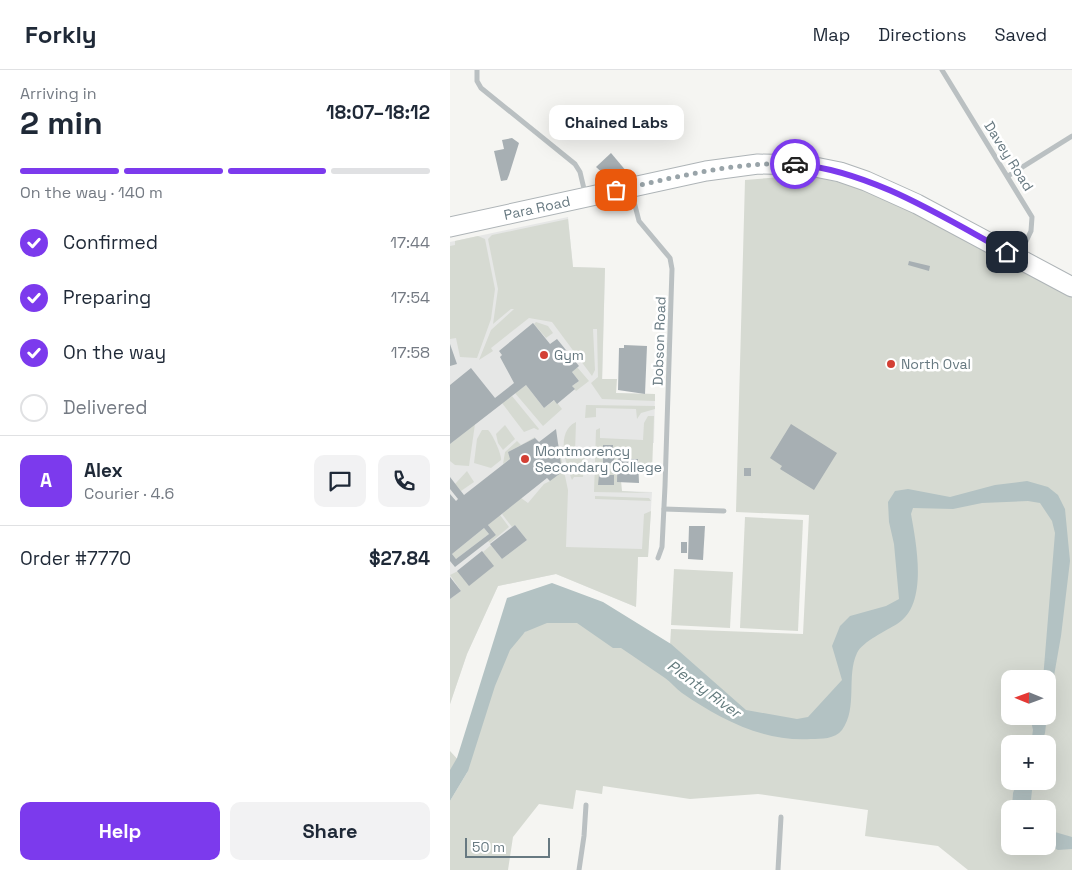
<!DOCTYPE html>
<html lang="en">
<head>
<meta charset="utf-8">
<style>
	body { margin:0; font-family:"Space Grotesk",sans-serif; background:#f2f2f3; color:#1f2937; height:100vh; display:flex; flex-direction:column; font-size:19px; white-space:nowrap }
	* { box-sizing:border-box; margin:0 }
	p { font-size:16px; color:#747a83 }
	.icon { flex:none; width:28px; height:28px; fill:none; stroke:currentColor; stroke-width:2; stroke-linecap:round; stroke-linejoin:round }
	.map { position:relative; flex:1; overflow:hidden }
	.details { display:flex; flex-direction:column; background:#fff; width:450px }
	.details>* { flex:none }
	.needle { width:32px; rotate:271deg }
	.tools { position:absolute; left:551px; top:600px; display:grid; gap:10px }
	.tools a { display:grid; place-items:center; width:55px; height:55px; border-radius:10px; background:#fff; box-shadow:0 5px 20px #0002; font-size:25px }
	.scale { position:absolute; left:15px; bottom:12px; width:85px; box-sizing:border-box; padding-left:5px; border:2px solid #677981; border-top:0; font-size:14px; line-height:18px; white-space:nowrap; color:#677981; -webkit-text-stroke:4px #fff; paint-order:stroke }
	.pin { position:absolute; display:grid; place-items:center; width:42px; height:42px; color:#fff; margin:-21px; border-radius:10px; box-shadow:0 2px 8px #0006 }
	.courier { position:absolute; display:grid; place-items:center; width:50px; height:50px; margin:-25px; border:4px solid #7c3aed; border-radius:50%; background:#fff; color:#222; box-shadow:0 1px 6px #0007 }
	.bubble { position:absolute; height:35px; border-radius:10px; background:#fff; box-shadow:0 5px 20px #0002; font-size:16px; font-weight:600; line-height:35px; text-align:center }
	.headline em { font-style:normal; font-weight:600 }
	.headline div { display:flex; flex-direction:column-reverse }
	.headline { display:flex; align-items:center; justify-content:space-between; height:85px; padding:0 20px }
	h1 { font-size:32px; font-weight:600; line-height:38px }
	.bar { display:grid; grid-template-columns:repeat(4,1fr); gap:8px 5px; align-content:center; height:60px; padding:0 20px }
	.bar i { height:6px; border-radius:4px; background:#e0e1e3 }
	.bar .on { background:#7c3aed }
	.bar p { grid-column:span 4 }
	.line { display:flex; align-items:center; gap:12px; padding:0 20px; border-top:1px solid #e0e1e3 }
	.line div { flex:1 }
	.round { display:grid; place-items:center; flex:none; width:52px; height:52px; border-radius:10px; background:#f2f2f3 }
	ol { padding:0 20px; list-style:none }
	li { display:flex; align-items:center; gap:15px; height:55px }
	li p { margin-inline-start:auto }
	li .icon { padding:5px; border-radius:50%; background:#7c3aed; color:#fff; stroke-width:4 }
	li:last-child { color:#747a83 }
	li i { width:28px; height:28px; border:2px solid #e0e1e3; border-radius:50% }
	.button { display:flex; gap:10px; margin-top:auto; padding:10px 20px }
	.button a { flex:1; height:58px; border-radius:10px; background:#7c3aed; color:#fff; font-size:20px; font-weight:600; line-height:58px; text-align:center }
	.button a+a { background:#f2f2f3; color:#1f2937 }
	header { display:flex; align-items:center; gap:30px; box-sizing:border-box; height:70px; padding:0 25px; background:#fff; border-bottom:1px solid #e0e1e3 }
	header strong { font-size:24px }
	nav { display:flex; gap:28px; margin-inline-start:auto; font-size:18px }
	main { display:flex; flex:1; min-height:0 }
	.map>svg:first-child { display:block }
	.built { fill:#e6e7e6 }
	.green { fill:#d6dad2; fill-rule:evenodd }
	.water { fill:#b3c2c3 }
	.building { fill:#a7afb3; fill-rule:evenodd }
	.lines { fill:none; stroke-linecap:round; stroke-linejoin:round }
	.primary-casing { stroke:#aeb4b7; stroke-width:21 }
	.street { stroke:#bac0c2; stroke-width:5 }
	.primary { stroke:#fff; stroke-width:19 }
	.done { stroke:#99a4a9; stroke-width:5; stroke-dasharray:0 9 }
	.route { stroke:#7c3aed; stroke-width:6 }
	.poi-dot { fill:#d33f34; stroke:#fff; stroke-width:2 }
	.labels { text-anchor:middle; stroke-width:5; stroke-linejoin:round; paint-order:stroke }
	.street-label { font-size:14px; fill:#677981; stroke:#fff }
	.poi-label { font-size:14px; fill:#677981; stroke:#fff; text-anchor:start }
	.water-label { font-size:15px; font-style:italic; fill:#637b7d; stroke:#fff }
</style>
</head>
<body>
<header>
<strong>Forkly</strong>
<nav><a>Map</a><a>Directions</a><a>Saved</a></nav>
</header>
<main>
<section class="details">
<div class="headline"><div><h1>2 min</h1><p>Arriving in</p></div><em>18:07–18:12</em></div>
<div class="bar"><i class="on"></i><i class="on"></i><i class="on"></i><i></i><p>On the way · 140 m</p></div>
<ol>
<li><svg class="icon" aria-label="check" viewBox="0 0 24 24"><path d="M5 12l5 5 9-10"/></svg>Confirmed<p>17:44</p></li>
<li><svg class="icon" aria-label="check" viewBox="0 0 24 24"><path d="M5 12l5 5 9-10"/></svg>Preparing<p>17:54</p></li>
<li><svg class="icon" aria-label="check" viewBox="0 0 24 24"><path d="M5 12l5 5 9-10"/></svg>On the way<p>17:58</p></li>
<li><i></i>Delivered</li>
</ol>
<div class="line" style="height:90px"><b class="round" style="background:#7c3aed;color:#fff">A</b><div><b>Alex</b><p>Courier · 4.6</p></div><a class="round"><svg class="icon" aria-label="chat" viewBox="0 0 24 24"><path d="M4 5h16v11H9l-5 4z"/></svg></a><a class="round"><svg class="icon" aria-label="phone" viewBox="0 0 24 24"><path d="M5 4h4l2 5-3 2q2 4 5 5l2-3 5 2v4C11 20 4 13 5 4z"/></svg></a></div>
<div class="line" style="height:65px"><div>Order #7770</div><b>$27.84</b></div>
<div class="button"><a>Help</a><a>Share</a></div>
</section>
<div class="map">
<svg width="622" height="800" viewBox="0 0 622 800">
	<rect width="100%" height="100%" fill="#f5f5f2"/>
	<polygon class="built" points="118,147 123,197 155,198 152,323 205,324 204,373 150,371 148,420 202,422 198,487 188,487 186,537 106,504 48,516 17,584 0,634 0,172"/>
	<g class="green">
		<path d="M 356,105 L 406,116 L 466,143 L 622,227 L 622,800 L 518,800 L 488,776 L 415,766 L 418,740 L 308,724 L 240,729 L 153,716 L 152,724 L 126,720 L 123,739 L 89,734 L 63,767 L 58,800 L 0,800 L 0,731 L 18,701 L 0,717 L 0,681 L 12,694 L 49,584 L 107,535 L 219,592 L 221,559 L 353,564 L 359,445 L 286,442 L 295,110 ZM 560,609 L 598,609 L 598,646 L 560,646 ZM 560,674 L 598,674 L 598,711 L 560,711 ZM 560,739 L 598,739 L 598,776 L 560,776 Z"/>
		<polygon points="118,149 123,197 155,198 152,309 167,309 166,323 205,324 205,331 152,329 141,313 148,307 147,259 143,259 145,300 142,306 102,252 79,248 41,278 43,281 29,290 41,260 64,239 61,239 43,254 48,219 38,169 42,165"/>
		<polygon points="28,166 35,169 45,219 41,249 27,288 10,287 6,268 0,269 0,176 5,175 5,171"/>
		<polygon points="86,252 98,256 103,263 96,268 84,254"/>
		<polygon points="127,297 139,311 126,321 122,316 129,311 122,302"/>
		<polygon points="76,315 94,338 105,330 112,339 93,356 65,323"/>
		<polygon points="62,326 89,359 88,360 84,358 74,362 52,333"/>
		<polygon points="136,335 205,336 205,339 191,343 187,349 186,339 146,338 146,347 135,348"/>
		<polygon points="198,346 204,346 202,402 190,403 188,389 180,389 180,379 168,379 172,421 202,423 144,422 146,360 150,358 150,368 193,370 194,353"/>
		<path d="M 126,352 L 125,383 L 135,384 L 133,407 L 124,407 L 122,410 C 116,394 105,362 126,352 Z"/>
		<polygon points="25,354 19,396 5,395 0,391 0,374"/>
		<polygon points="55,355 65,369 53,380 48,373 46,364"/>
		<path d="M 32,360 L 38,360 C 42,363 52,385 51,390 L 41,398 L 24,393 L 27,369 Z"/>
		<polygon points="85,367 85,368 58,382 61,388 53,394 55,382 67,371 71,375"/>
		<polygon points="108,373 118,420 116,477 192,479 194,444 201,441 198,487 188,487 186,537 106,504 48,516 17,584 0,634 0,529 11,521 0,505 8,501 43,496 33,482 41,475 52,489 77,470 65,455 62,457 52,444 71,428 78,433 94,414 100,411"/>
		<polygon points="17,401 24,412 11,421 5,414"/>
		<polygon points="145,426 199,428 201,431 145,429"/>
		<polygon points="50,445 59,457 40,473 38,471 46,465 38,455"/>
		<polygon points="295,447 353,450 348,561 290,558"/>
		<polygon points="34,458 39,464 6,489 2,484"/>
		<polygon points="224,499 283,502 280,558 221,555"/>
	</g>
	<g class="water">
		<path d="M 577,411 L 598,417 L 608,425 L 615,439 L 620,491 L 611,566 L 598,640 L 598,609 L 593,609 L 605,463 L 602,451 L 590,433 L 578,431 L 532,433 L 503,439 L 463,438 L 461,444 C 466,473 479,535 447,554 C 437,560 412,572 407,583 C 396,606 408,638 392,660 C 385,669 371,669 361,669 C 313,672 270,649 232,623 C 226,619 221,612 215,608 C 200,598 186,588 171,578 L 163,578 L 127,553 L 97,553 L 75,562 L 60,580 L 45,616 L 18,701 L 0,731 L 0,700 L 7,688 L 57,528 L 102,513 L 153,532 L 221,574 L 296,640 L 347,649 L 358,647 L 392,610 L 382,576 L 390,556 L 400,546 L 436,536 L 449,529 L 444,474 L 439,452 L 438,432 L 445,421 L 458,419 L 500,427 L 545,415 Z"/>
		<polygon points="580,646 597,646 595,663 591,674 581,674 583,660"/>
		<polygon points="567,711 583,711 580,739 562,739 563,723"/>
		<polygon points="598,760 622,767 622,779 608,780 598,775"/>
	</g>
	<g class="building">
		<polygon points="62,68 69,73 59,105 57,110 51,111 44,81 54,79 52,70"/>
		<polygon points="161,83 177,102 155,105 146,97"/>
		<polygon points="459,191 480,196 479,201 458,195"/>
		<polygon points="83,253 100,274 107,269 129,296 122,302 129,311 122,316 125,319 107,334 104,330 94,338 76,315 0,374 0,315 21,298 45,328 64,313 50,287 52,285 49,281"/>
		<polygon points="0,274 7,294 0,296"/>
		<polygon points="174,275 197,276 195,324 168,320 169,278 174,278"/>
		<polygon points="341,354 387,383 364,420 330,399 332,396 320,388"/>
		<path d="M 106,359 L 112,402 L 100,411 L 97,408 L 38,455 L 46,465 L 5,497 L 0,491 L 0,424 L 6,431 L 8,429 L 0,419 L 0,407 L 14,425 L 60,389 L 58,382 L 85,368 L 89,372 ZM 34,458 L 39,464 L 6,489 L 2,484 Z"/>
		<polygon points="153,375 163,375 163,383 166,383 163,393 153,393"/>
		<polygon points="168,379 180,379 180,389 188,389 189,413 167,412"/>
		<rect x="294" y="398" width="7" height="8"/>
		<polygon points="149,405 164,405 164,415 148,415"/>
		<polygon points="65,455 77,470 52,489 40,474"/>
		<polygon points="239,456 255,456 253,490 238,489"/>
		<rect x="231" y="472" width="6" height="11"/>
		<polygon points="32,481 44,496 19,516 7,501"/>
		<polygon points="0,507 11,521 0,529"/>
	</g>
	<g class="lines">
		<g class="primary-casing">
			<g id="primary">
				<path id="s1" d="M 0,157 L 256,101 L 308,94 L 355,95 L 390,102 L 416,111 L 467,134 L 622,217"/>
			</g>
		</g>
		<g class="street">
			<polyline points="27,0 27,11 31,18 125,94 130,102 135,123"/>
			<polyline points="492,0 582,147 581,161 570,184"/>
			<polyline points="558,106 622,66"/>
			<polyline points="181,120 189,151 220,188 222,199 215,416 212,477 208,488"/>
			<polyline points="214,439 274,441"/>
			<polyline points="129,800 134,766 136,735"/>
			<polyline points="328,800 331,747"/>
		</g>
		<use href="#primary" class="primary"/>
	</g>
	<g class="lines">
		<path class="done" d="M 166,120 C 225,108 284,91 345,94"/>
		<path class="route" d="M 345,94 C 421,101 491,146 557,182"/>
	</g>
	<g class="poi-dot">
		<circle cx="94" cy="285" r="5"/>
		<circle cx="441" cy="294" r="5"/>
		<circle cx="75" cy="389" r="5"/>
	</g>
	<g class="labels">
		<g class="street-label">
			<text transform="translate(559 86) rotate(58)" y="5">Davey Road</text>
			<text dy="5" stroke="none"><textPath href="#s1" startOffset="89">Para Road</textPath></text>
			<text transform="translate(209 271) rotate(-88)" y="5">Dobson Road</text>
		</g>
		<g class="poi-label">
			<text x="104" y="290">Gym</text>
			<text x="451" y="299">North Oval</text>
			<text x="85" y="386">Montmorency<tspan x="85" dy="16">Secondary College</tspan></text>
		</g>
		<g class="water-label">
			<text transform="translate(254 619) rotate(36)" y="5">Plenty River</text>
		</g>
	</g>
</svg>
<div class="tools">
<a><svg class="needle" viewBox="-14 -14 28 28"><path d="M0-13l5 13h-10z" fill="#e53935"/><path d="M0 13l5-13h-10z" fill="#747a83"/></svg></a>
<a>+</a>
<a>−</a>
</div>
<div class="scale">50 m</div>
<div class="pin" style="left:166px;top:120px;background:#ea580c"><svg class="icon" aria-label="bag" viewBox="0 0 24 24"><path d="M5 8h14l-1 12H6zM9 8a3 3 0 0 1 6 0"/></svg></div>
<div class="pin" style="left:557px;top:182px;background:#1f2937"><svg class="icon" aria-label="home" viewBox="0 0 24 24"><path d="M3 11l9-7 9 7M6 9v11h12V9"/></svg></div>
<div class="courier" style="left:345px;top:94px"><svg class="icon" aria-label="car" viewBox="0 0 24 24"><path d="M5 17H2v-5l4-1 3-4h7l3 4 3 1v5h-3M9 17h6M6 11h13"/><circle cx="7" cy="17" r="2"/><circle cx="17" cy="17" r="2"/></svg></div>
<div class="bubble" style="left:99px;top:35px;width:135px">Chained Labs</div>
</div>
</main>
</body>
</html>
